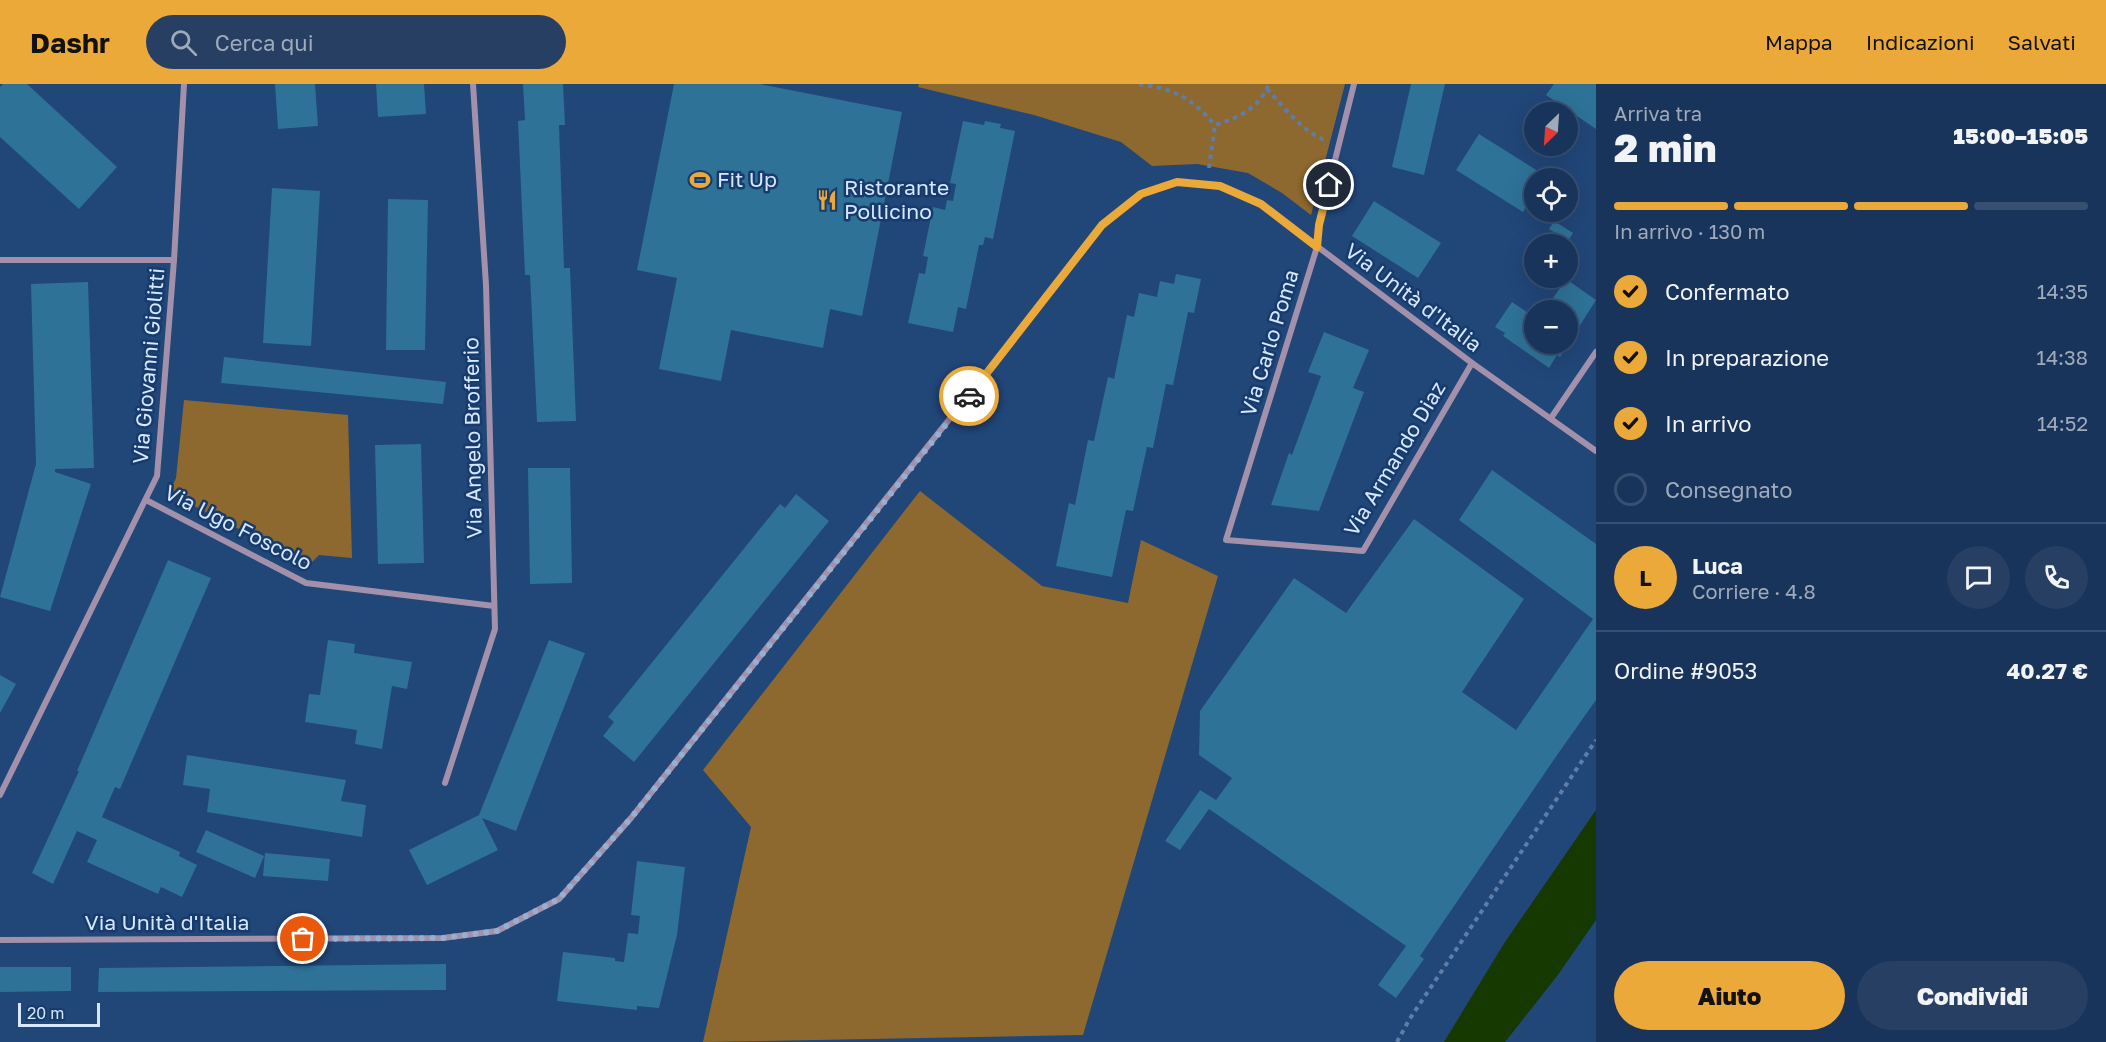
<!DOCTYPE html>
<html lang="it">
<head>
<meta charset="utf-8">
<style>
	body { margin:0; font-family:"Golos Text",sans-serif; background:#263f63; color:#f1f3f6; height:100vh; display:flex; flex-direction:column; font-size:22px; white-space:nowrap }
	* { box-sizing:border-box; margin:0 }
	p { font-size:20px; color:#9faabb }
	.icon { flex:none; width:33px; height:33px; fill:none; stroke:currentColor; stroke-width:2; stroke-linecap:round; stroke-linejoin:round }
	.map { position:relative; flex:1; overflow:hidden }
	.panel { display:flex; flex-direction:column; background:#19345a; width:510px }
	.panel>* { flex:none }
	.needle { width:39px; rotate:205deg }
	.buttons { position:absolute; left:1524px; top:18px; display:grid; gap:12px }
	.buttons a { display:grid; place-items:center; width:54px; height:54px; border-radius:50%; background:#19345a; box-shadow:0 6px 24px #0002,0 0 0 2px #374f70; font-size:30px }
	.scale { position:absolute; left:18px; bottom:15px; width:82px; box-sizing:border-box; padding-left:6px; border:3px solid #d6e7ff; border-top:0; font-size:16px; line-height:21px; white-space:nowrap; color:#d6e7ff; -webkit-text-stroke:4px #163b6c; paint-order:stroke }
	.pin { position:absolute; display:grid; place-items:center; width:51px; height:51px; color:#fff; margin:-26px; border:3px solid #fff; border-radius:50%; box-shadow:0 2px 6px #0007 }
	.courier { position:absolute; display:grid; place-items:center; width:60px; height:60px; margin:-30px; border:4px solid #eba93a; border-radius:50%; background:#fff; color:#222; box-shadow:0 2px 8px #0007 }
	.headline em { font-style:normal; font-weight:800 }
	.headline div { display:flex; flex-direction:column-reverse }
	.headline { display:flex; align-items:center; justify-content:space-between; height:102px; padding:0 18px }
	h1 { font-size:39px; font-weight:800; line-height:45px }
	.bar { display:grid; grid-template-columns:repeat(4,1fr); gap:9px 6px; align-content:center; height:72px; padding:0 18px }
	.bar i { height:8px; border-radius:4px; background:#374f70 }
	.bar .active { background:#eba93a }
	.bar p { grid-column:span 4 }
	.line { display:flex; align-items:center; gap:15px; padding:0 18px; border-top:2px solid #374f70 }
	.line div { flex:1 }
	.round { display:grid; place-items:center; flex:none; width:63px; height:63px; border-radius:32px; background:#263f63 }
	ol { padding:0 18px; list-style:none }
	li { display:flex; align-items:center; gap:18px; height:66px }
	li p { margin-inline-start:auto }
	li .icon { padding:6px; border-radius:50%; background:#eba93a; color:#111; stroke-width:4 }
	li:last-child { color:#9faabb }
	li i { width:33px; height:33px; border:3px solid #374f70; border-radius:50% }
	.primary-button { display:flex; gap:12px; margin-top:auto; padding:12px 18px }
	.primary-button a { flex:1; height:69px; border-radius:36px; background:#eba93a; color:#111; font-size:24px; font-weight:800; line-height:69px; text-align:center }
	.primary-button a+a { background:#263f63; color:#f1f3f6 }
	header { display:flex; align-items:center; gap:36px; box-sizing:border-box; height:84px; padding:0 30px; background:#eba93a; color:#111 }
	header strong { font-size:28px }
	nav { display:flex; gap:33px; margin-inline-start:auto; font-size:21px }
	.search { width:420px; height:54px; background:#263f63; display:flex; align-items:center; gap:15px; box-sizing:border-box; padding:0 21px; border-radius:33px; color:#9faabb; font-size:22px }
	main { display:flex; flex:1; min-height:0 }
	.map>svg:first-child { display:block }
	.green { fill:#8e692f }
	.water { fill:#163801 }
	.building { fill:#2e7297 }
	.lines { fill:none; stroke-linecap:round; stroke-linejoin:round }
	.path { stroke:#5f7da6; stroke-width:4; stroke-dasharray:4.5 4.5; stroke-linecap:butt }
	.street { stroke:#a390aa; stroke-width:6 }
	.done { stroke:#97afd0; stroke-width:6; stroke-dasharray:0 10.8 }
	.route { stroke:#eba93a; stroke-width:8 }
	.labels { text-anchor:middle; stroke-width:5; stroke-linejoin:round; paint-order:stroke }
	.poi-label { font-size:21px; fill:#d6e7ff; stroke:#163b6c; text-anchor:start }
	.street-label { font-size:21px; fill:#d6e7ff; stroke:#163b6c }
</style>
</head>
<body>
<header>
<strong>Dashr</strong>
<div class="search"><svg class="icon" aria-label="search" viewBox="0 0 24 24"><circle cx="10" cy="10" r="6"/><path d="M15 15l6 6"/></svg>Cerca qui</div>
<nav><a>Mappa</a><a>Indicazioni</a><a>Salvati</a></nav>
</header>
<main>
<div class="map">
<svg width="1596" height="958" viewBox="0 0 1596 958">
	<rect width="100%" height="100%" fill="#214678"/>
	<g class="green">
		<polygon points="919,0 1345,0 1311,131 1282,109 1248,89 1197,80 1152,82 1121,58 1034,31 918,3"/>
		<polygon points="184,316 348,331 352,474 319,471 309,481 169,409 176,394"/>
		<polygon points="920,407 1042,502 1128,519 1141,456 1218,492 1083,951 703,958 751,743 703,686"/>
	</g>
	<polygon class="water" points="1596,726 1596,836 1557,892 1505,958 1444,958 1505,858"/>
	<g class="building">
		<polygon points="3,0 27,0 117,83 79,125 0,53 0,3"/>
		<polygon points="275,0 315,0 318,42 278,45"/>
		<polygon points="376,0 424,0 426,30 378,33"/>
		<polygon points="523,0 563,0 565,41 559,41 564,184 570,184 576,337 537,338 530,191 525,191 518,37 525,36"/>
		<polygon points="674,0 760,0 902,28 862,232 830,225 823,264 731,246 721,297 659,285 677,194 637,186"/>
		<polygon points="1411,0 1445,0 1424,91 1392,83"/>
		<polygon points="1554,0 1596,0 1596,45 1546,11"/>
		<polygon points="963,37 984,41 985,37 1001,40 1000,44 1015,47 993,155 985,153 983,161 979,161 966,225 958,223 953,248 908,239 919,189 925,190 928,173 923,172 933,123 945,126 947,116 953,117 956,100 950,99"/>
		<polygon points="1479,50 1546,92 1544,94 1534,94 1534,109 1523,128 1456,86"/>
		<polygon points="272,104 320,107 311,262 263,259"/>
		<polygon points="388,115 428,116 425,266 386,266"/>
		<polygon points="1374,117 1441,159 1418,194 1352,152"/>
		<polygon points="1554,137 1573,149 1568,157 1549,145"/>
		<polygon points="1176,190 1201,195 1194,229 1188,228 1173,301 1166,300 1153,364 1147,363 1133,427 1126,426 1112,493 1056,482 1069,419 1075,421 1088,356 1094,357 1108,293 1114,295 1127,231 1134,233 1139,209 1157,213 1160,197 1174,200"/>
		<polygon points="1566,195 1596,216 1560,273 1557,271 1549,284 1503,252 1505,249 1495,243 1512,218 1534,233 1534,260 1568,260 1568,226 1539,226 1541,223 1545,226"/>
		<polygon points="88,198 94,384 55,385 55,388 91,400 50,527 0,513 36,380 31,200"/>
		<polygon points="1324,248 1369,266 1353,304 1364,308 1319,427 1271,421 1289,369 1292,371 1321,292 1308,288"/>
		<polygon points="224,273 446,298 443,320 221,299"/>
		<polygon points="421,360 424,479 378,480 375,361"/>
		<polygon points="528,384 570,384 572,499 530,500"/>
		<polygon points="1492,386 1596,460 1596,616 1555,674 1420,872 1424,875 1396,914 1378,901 1406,862 1209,725 1180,766 1165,757 1200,706 1216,716 1232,694 1199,671 1200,627 1294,494 1346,529 1414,435 1524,515 1462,608 1516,646 1593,535 1459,436"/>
		<polygon points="796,410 829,437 634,678 603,652 614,638 608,633 780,420 785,424"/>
		<polygon points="168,476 211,494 120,705 115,703 102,733 180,768 179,772 197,781 182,813 161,803 158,810 87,778 97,756 77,747 53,800 32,789 79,687 77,687"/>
		<polygon points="328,556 355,560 354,569 412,578 407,605 392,602 382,665 355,660 357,646 305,638 309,610 320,611"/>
		<polygon points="549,556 585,569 516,747 482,734 498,766 427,801 409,766 479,731"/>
		<polygon points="0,591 16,600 0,629"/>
		<polygon points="187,671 346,696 341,717 366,721 362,753 207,728 210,705 183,701"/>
		<polygon points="206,746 264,772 255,794 196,768"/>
		<polygon points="265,769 330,775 328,797 263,792"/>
		<polygon points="637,777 685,783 677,851 659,924 637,922 637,926 557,917 563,868 615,874 615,877 624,878 628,849 638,850 640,832 631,831"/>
		<polygon points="446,880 446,906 98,908 99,884"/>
		<polygon points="0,883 71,883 71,907 0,908"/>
	</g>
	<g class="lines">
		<g class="path">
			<path d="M 1139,0 C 1175,5 1192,14 1215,41 C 1239,33 1259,25 1269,0"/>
			<path d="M 1267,5 C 1284,23 1301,46 1324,56"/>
			<polyline points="1209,84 1215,41"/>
			<polyline points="1397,958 1409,936 1596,656"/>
		</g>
		<g class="street">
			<polyline points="1354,0 1319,140 1317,163 1226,456 1363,467 1472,279"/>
			<polyline points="0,176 174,176"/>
			<polyline points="1551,334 1596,268"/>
			<polyline points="146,416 306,499 494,522"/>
			<polyline points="445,699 495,545 486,201 473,0"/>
			<polyline points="0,711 157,392 174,176 184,0"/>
			<polyline points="0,856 443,854 497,847 559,815 631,734 999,273 1102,141 1141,110 1177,98 1220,102 1261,120 1472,279 1596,367"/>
		</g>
	</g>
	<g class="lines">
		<polyline class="done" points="303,855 443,854 497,847 559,815 631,734 969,312"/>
		<polyline class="route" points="969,312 1102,141 1141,110 1177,98 1220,102 1261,120 1317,163 1319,141 1329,101"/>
	</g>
	<defs>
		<g id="stadium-bare" transform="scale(1.62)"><path d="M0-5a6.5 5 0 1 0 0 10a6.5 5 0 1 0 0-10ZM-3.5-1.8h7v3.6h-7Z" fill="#eba93a" stroke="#163b6c" stroke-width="2.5" paint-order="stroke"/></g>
		<g id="restaurant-bare" transform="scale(1.62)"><path d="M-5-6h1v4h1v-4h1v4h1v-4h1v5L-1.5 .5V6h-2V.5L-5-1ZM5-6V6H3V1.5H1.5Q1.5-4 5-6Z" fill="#eba93a" stroke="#163b6c" stroke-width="2.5" paint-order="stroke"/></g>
	</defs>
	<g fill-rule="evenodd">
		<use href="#stadium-bare" x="700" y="96"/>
		<use href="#restaurant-bare" x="827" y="116"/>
	</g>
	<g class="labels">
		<g class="poi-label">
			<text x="717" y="103">Fit Up</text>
			<text x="844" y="111">Ristorante<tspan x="844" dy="24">Pollicino</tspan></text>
		</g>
		<g class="street-label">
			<text transform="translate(1413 214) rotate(37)" y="7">Via Unità d'Italia</text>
			<text transform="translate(1270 259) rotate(-73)" y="7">Via Carlo Poma</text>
			<text transform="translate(149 282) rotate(-85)" y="7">Via Giovanni Giolitti</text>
			<text transform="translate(473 354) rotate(-91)" y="7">Via Angelo Brofferio</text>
			<text transform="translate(1395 375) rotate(-59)" y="7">Via Armando Diaz</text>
			<text transform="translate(238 444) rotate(27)" y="7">Via Ugo Foscolo</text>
			<text x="167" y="846">Via Unità d'Italia</text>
		</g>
	</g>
</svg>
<div class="buttons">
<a><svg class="needle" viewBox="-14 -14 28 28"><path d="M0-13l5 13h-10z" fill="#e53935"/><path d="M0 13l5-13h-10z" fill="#9faabb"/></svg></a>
<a><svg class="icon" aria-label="locate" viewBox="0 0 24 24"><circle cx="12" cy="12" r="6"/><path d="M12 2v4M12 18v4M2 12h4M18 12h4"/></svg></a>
<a>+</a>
<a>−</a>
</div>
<div class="scale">20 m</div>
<div class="pin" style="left:303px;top:855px;background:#ea580c"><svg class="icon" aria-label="bag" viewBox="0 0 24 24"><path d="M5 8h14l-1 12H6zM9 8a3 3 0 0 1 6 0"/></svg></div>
<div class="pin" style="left:1329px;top:101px;background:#1f2937"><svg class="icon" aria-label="home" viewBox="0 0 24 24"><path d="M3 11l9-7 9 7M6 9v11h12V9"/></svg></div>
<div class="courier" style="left:969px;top:312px"><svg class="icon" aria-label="car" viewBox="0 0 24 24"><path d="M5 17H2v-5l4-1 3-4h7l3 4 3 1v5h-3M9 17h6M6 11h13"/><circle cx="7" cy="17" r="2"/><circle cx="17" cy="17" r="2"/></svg></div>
</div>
<section class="panel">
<div class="headline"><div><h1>2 min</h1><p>Arriva tra</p></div><em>15:00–15:05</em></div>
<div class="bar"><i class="active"></i><i class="active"></i><i class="active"></i><i></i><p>In arrivo · 130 m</p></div>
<ol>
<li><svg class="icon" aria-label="check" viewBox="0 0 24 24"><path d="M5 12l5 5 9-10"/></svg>Confermato<p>14:35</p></li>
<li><svg class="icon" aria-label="check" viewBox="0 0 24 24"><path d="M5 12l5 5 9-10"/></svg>In preparazione<p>14:38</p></li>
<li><svg class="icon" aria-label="check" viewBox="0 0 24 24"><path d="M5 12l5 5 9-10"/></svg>In arrivo<p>14:52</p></li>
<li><i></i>Consegnato</li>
</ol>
<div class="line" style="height:108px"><b class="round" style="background:#eba93a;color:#111">L</b><div><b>Luca</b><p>Corriere · 4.8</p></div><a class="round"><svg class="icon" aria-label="chat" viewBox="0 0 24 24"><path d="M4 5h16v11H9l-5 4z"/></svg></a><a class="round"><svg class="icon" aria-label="phone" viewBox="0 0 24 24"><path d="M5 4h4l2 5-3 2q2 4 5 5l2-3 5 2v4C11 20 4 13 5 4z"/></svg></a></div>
<div class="line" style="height:78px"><div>Ordine #9053</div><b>40.27 €</b></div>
<div class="primary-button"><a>Aiuto</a><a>Condividi</a></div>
</section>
</main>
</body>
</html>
